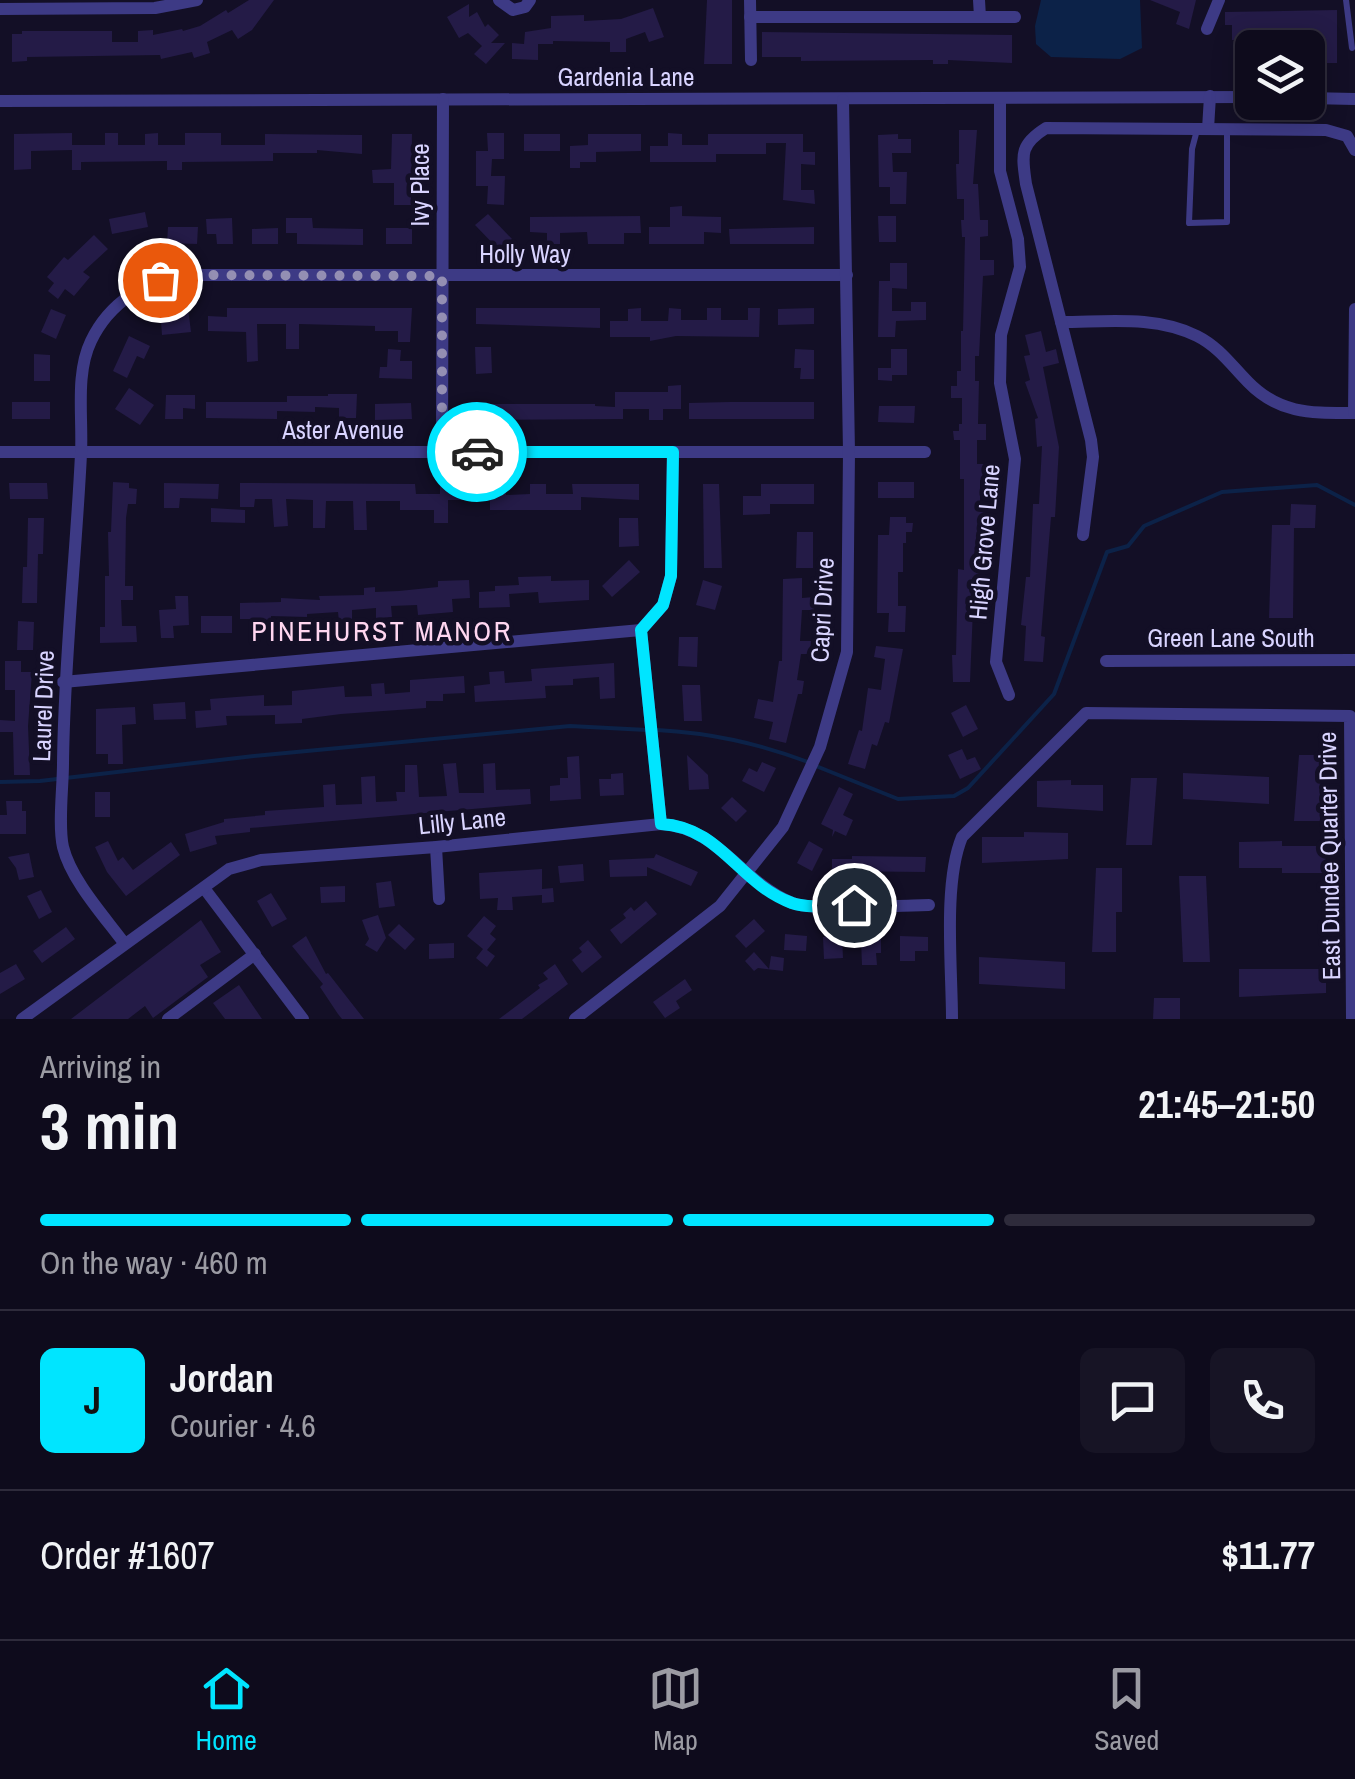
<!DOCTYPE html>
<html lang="en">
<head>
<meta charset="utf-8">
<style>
	body { margin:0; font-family:"Archivo Narrow",sans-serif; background:#171425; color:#f1f3f6; height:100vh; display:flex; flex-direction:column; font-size:38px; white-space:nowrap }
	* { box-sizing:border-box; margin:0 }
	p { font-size:32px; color:#9b9ba3 }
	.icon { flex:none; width:55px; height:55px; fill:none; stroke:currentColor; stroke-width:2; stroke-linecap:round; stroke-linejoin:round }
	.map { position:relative; height:1019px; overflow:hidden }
	.panel { display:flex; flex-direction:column; background:#0e0b1c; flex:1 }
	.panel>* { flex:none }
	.tools { position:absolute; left:1235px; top:30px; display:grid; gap:20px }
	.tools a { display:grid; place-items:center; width:90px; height:90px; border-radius:15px; background:#0e0b1c; box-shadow:0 5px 25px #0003,0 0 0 2px #2e2b3b; font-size:50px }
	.pin { position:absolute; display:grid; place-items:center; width:85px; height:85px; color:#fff; margin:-42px; border:5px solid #fff; border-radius:50%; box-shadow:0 2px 10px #0007 }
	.courier { position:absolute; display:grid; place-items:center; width:100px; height:100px; margin:-50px; border:8px solid #00e5ff; border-radius:50%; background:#fff; color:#222; box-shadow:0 2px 12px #0007 }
	.head em { font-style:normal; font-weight:700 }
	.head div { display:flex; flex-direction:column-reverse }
	.head { display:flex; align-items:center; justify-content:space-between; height:170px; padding:0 40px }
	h1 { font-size:65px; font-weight:700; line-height:75px }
	.bar { display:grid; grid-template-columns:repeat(4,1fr); gap:15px 10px; align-content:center; height:120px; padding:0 40px }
	.bar i { height:12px; border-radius:8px; background:#2e2b3b }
	.bar .on { background:#00e5ff }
	.bar p { grid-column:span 4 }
	.line { display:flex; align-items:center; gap:25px; padding:0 40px; border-top:2px solid #2e2b3b }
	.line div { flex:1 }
	.round { display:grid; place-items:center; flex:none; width:105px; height:105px; border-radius:15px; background:#171425 }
	.tab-bar { display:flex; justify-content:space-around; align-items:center; height:140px; border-top:2px solid #2e2b3b; background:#0e0b1c; font-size:28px; color:#9b9ba3 }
	.tab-bar a { display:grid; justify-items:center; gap:5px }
	.tab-bar .on { color:#00e5ff }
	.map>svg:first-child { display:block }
	.water { fill:#0c2248 }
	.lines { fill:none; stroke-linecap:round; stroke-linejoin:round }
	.stream { stroke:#0c2248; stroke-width:4 }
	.building { fill:#241b47 }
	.service { stroke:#3d3a85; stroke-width:6 }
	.minor { stroke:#3d3a85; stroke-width:12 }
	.done { stroke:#948fb3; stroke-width:10; stroke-dasharray:0 18 }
	.route { stroke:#00e5ff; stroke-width:12 }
	.labels { text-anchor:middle; stroke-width:9; stroke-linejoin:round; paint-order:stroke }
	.street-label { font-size:25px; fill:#d9d4ff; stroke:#130f26 }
	.neighbourhood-label { font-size:28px; letter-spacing:2.5px; fill:#ffd6f0; stroke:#130f26 }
</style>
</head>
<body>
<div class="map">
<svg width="1355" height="1019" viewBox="0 0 1355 1019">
	<rect width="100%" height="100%" fill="#130f26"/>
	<polygon class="water" points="1041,0 1140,0 1142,48 1120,59 1051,57 1036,44 1035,26"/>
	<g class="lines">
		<g class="stream">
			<path d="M 657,730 C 711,733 757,743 808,762"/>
			<polyline points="816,766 898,799 954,796 968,788 1054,694 1107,552 1128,546 1144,526 1222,492 1317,485 1355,505"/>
			<polyline points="0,782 40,781 254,756 570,726 647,730"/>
		</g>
	</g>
	<g class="building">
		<polygon points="249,0 274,0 252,30 238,39 232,30 207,42 210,53 194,58 192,52 161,59 160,55 27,57 27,61 12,62 12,34 22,34 22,31 112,31 112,42 138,42 138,31 153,30 153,35 182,29 183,31 200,26 226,10 228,13"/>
		<polygon points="707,0 732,0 732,64 704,64"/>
		<polygon points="1150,0 1196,0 1189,29 1176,24 1180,12"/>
		<polygon points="469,4 469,17 477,12 485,27 488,24 499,35 491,43 505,43 486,64 474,54 482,46 468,33 459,38 447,17"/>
		<polygon points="653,8 664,37 649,42 645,32 626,39 626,52 610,52 610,42 553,41 553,44 538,44 538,60 512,59 512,43 524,44 525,32 551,28 551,16 584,15 584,21 621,19"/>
		<polygon points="1337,10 1337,63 1309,63 1309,40 1232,40 1232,25 1225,25 1225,12"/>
		<polygon points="762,32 1012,35 1012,63 948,60 948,64 933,64 933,60 801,61 801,57 762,57"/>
		<polygon points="959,130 977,130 973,184 978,184 980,220 988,220 988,236 980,237 980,260 994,260 994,275 983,276 979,356 975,356 975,381 979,381 978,424 986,424 986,440 977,440 977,464 990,464 990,480 980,480 980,510 986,510 985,524 982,524 980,584 974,584 970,682 953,682 952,655 956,655 958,569 964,570 964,479 960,479 960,440 954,440 953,431 959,431 959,424 962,424 962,398 951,398 951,386 957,386 957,371 961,371 961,331 963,331 965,237 962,237 961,220 964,220 964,199 957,199 956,164 959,164"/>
		<polygon points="72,133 72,145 105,145 105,133 118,133 118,145 145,145 145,134 158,133 158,145 185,145 185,133 221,133 221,145 265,145 265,134 362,135 362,154 317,150 317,153 273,153 273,161 182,162 182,170 167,170 167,161 81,162 81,170 72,170 72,150 31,151 31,169 14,170 14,134"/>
		<polygon points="487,133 504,133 504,159 492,159 491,176 505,176 504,205 487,204 488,186 476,186 476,151 488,151"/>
		<polygon points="668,133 682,134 682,145 708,145 708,134 803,134 803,152 815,152 815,165 801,164 801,190 814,190 815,204 783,200 786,143 766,143 766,154 716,154 716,162 650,162 650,146 668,146"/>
		<polygon points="392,134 412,134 411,205 394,205 394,183 373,183 372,170 391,169"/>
		<rect x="524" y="134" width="36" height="17"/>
		<polygon points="588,134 641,134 641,151 596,152 596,162 580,162 580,168 570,168 570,146 588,145"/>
		<polygon points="898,134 898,139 911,139 911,153 892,153 893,172 907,172 906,204 890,204 890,187 879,187 878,135"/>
		<polygon points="682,206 682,216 721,217 721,233 704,232 704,244 649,244 649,227 670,227 670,207"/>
		<polygon points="145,212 148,227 112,234 109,219"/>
		<polygon points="488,214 512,239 499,250 475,225"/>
		<polygon points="640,216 641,233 624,233 624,244 588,244 587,232 560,233 560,244 547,244 547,233 530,232 530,217"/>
		<polygon points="878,216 896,216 896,242 879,242"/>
		<polygon points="232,218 233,244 217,244 216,234 207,234 206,219"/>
		<polygon points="286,218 312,218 313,228 363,229 363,245 297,244 297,233 286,233"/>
		<polygon points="168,227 198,227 197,244 167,243"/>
		<polygon points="814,227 814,244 730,244 729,229"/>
		<polygon points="278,228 278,244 252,244 252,229"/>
		<rect x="386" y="228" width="26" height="16"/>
		<polygon points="94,235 108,249 83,272 90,277 74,296 65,289 58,299 48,291 54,283 47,277 64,257 68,260"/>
		<polygon points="890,263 907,263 907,289 892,288 892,311 911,311 911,302 926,302 926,320 896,321 895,337 878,337 879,281 890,281"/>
		<polygon points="188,308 191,332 162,335 161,322 172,321 171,310"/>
		<polygon points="227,308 412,308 410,342 398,342 398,331 375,331 375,326 299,324 299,349 286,349 286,324 257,324 258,361 247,362 246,332 208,331 208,316 227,317"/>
		<polygon points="476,308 600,308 600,328 476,324"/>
		<polygon points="641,308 641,321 668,321 669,308 681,309 681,320 707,320 707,308 721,308 721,320 748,320 748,308 760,308 759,337 676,336 650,341 650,337 610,337 610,321 628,321 628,309"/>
		<polygon points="814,308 814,324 778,325 778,309"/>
		<polygon points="51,309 66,315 56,339 41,332"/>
		<polygon points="1041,331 1046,352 1056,349 1059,363 1043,367 1059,447 1055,517 1051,517 1041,636 1045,637 1043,662 1024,661 1026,626 1021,625 1026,577 1030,577 1033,504 1039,504 1042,446 1037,447 1035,419 1038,418 1025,382 1030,380 1024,356 1030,355 1025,335"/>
		<polygon points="129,336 150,346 144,359 137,356 127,378 113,371"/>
		<polygon points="475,347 491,347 492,373 476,374"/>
		<polygon points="388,349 401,350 400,361 412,361 412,379 379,378 380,367 387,367"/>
		<polygon points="795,349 814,350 814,379 800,379 801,368 794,368"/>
		<polygon points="891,349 907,349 907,375 892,375 892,381 878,380 878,368 891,368"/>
		<polygon points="34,354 50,355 50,381 34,381"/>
		<polygon points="681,385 681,409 663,409 663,420 649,420 649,409 623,409 623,419 476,420 476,404 595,404 595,406 615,407 615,392 668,392 668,386"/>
		<polygon points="129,388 154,405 140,425 115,409"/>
		<polygon points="328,394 357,394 356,418 339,418 339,408 315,407 315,412 277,411 277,419 206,418 206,402 287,402 287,396 328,396"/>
		<polygon points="166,395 195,395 195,409 183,408 183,419 165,419"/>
		<rect x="12" y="402" width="38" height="17"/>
		<polygon points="730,402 814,402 814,419 689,419 689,403"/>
		<polygon points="411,403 412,419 375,420 375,404"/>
		<polygon points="879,406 915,406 914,423 878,422"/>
		<polygon points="113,482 129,483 129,488 137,489 136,504 128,504 126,518 125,586 133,586 133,600 121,600 122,626 136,626 137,642 100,643 100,627 105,627 105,576 109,576 108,532 111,532"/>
		<rect x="878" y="482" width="36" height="16"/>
		<polygon points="9,483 47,483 48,499 10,499"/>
		<polygon points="164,483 219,484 218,499 180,498 179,508 164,508"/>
		<polygon points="240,483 415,484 416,494 440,494 440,483 466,484 465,500 448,500 448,523 434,523 434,510 400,510 400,501 366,501 367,530 354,530 353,501 326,501 325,528 313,528 313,500 286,499 288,526 274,527 272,499 255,499 254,507 240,507"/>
		<polygon points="490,484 506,484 506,495 530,494 530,484 546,484 546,494 573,494 572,484 639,484 639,500 581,497 581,510 490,510"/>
		<polygon points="703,484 719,484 722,568 704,568"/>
		<polygon points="761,484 814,484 814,504 770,504 770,514 743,515 743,496 761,496"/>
		<polygon points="1291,504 1316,505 1315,528 1294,528 1293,618 1269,618 1272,525 1290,525"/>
		<polygon points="211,508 245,510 245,523 211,522"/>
		<polygon points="890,517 906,517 906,523 913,523 912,532 906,532 906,543 903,543 903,572 898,572 898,606 906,606 905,632 888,632 889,613 877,613 878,535 889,535"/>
		<polygon points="28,518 44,518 43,554 38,554 37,603 22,603 23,567 27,567"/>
		<polygon points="619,518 638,518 639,546 619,547"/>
		<polygon points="797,532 813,532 813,568 796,568"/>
		<polygon points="629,560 640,572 612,597 602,586"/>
		<polygon points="551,576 551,581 589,580 589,600 539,603 538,592 509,594 510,607 479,608 479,592 495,591 495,586 519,585 518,577"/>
		<polygon points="802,578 802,598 814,597 814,610 802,610 800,641 811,641 810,654 801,654 797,680 804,681 802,694 798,694 786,743 769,739 773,722 754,718 758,699 773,702 779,661 782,661 783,579"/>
		<polygon points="469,580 470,598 452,599 453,612 418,615 417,605 391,606 392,617 376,618 376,608 352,610 352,621 339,622 338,612 307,614 307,617 271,616 271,629 257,629 257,619 240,619 240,603 281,602 281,598 320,600 319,596 364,595 364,588 375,587 375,592 399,591 438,587 438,581"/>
		<polygon points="703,580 722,586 715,610 696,605"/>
		<polygon points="175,596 188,596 189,625 173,626 174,638 161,638 159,610 176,609"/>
		<rect x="201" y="616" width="31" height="17"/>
		<polygon points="18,621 34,622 33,650 17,650"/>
		<polygon points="679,637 698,637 697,667 678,666"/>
		<polygon points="876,646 903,649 889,723 885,722 877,746 872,744 865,769 848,764 859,730 862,731 868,688 881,690 885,659 874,657"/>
		<polygon points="5,661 21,661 21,672 32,672 28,726 30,775 14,775 13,732 0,732 0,720 15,721 15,690 5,690"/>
		<polygon points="614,663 615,698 600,699 599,677 573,679 573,685 545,686 546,698 475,702 474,686 490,684 489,672 504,671 505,683 532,681 531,669"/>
		<polygon points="464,676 465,693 443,694 443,701 426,701 426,708 341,714 302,719 302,723 275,724 275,715 226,716 227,725 196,728 195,711 211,710 210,699 264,695 264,706 292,705 292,691 344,686 345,697 372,696 371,684 384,683 385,694 410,692 410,680"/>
		<polygon points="682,685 700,685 702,721 684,721"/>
		<polygon points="185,702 186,719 154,720 153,704"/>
		<polygon points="966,705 978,729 963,737 951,713"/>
		<polygon points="135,707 136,724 122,725 123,764 108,764 108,754 96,754 96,709"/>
		<polygon points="962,749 967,760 975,757 981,769 960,779 948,755"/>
		<polygon points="687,755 708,775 709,789 689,790"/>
		<polygon points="1299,755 1325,755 1320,821 1294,821"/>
		<polygon points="579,756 581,799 550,801 550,786 560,785 560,778 568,778 567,757"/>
		<polygon points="762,762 776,768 764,792 742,781 749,768 757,772"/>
		<polygon points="456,763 459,793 484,793 483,764 495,763 496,790 530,789 531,804 250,828 250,832 215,836 217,844 190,852 185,834 224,822 224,819 265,815 265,811 324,807 323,785 335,784 336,805 362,804 361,777 375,776 376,802 397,801 396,792 405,792 405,765 417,765 419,797 447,796 443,764"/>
		<polygon points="623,773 624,795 600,796 599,779 611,779 611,774"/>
		<polygon points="1183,773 1269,777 1269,804 1183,799"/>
		<polygon points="1131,778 1157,778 1152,845 1126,845"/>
		<polygon points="1071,780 1071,785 1103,785 1103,811 1037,807 1037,781"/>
		<polygon points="839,787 853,794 843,815 853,820 846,836 835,831 832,837 833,830 821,824"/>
		<rect x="95" y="792" width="15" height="25"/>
		<polygon points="732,797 747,811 736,822 721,808"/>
		<polygon points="6,801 22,801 22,811 26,811 26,834 0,834 0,815 7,815"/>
		<polygon points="1024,832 1068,833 1068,859 982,863 982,837 1024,837"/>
		<polygon points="108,841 118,861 123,857 133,870 171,842 180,855 126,896 107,872 95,847"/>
		<polygon points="809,841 823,849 812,871 797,863"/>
		<polygon points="1282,841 1282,846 1326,846 1326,873 1282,873 1282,868 1239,868 1239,842"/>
		<polygon points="29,853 34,877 19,880 16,868 8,857"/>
		<polygon points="656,854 698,872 691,886 647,867 647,876 610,877 609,860 654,858"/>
		<polygon points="852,856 926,857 925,872 832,871 832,859 852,859"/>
		<polygon points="583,864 584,881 560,883 558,866"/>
		<polygon points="1096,868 1122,868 1122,912 1116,912 1116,952 1092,952"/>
		<polygon points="542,869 542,889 553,888 554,902 542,903 542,895 512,897 513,910 497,910 498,898 480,899 479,873"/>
		<polygon points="1179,876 1206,876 1210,962 1183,962"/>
		<polygon points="391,881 395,906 379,908 376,883"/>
		<polygon points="345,886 345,902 321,903 320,887"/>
		<polygon points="41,890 52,912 39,919 27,896"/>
		<polygon points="271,893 287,919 272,927 257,901"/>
		<polygon points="646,901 657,914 621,944 610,930 626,918 623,914 631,907 634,911"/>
		<polygon points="378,915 386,938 377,952 365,945 369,939 362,920"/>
		<polygon points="484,916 496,926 490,934 496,939 487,950 495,956 487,967 476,958 483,949 467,936"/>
		<polygon points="754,919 765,931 746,948 735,936"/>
		<polygon points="201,920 221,952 200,965 208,977 153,1018 145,1006 128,1019 71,1019"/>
		<polygon points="399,924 415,939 405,950 388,935"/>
		<polygon points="66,927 75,939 42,963 33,951"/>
		<polygon points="785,934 807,936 806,951 784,950"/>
		<polygon points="306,936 326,974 328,973 364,1019 342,1019 338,1014 320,987 323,984 292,946"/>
		<polygon points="842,936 843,958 824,959 823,937"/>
		<polygon points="900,936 928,937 928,951 915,951 915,961 900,961"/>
		<polygon points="881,939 881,953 876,953 877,965 862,965 861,940"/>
		<polygon points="588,940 602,957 582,973 572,960 582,952 579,948"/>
		<polygon points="454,943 454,958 429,959 429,944"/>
		<polygon points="754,952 769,969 771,956 784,958 783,971 758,968 754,971 745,961"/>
		<polygon points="979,957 1065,962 1065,989 979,984"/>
		<polygon points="16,964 25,979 0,994 0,973"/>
		<polygon points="555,964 568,984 522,1019 499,1019 540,988 538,985 548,979 543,973"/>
		<polygon points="1239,969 1326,969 1326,993 1239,997"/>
		<polygon points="685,979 692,990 676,1001 680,1008 665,1018 653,1002"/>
		<polygon points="239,985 262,1019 225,1019 213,1003"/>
		<polygon points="1154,998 1180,998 1180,1019 1153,1019"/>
	</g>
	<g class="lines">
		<g class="service">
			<polyline points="1346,0 1352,48"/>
			<polyline points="1197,130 1192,149 1189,223 1227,222 1227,131"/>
			<polyline points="134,264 144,285"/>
		</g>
		<g class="minor">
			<polyline points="499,0 513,10 525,7 530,0"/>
			<polyline points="750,0 751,60"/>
			<polyline points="979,0 980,17"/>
			<polyline points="0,9 155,8 197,0"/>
			<polyline points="750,17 1015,17"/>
			<polyline points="1207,29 1219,0"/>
			<polyline points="1000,98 1000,171 1018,239 1020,267 1001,335 1000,383 1015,459 996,662 1009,695"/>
			<polyline points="1308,98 1355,99"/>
			<polyline points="0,101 1252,97"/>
			<polyline points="1208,129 1210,96"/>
			<path d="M 1061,322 C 1106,322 1155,315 1197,336 C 1219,347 1232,366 1248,382 C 1280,415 1313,413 1355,413"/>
			<polyline points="1354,413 1355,309"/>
			<polyline points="0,452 925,452"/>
			<polyline points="442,452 443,99"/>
			<path d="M 1083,535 L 1093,457 L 1091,440 L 1026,184 C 1022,155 1019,145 1046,128 L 1326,130 L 1347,136 L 1355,150"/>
			<polyline points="1106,661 1355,660"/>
			<polyline points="63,682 641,630"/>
			<polyline points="661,824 641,630 663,605 671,576 673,452"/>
			<polyline points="436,847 439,899"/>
			<polyline points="204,888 303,1019"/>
			<path d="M 124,943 C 104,916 71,880 63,847 C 58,825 63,787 63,764 C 64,660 76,557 81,454 C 83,418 75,374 91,341 C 109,303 145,280 186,275 L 847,275"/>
			<path d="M 22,1019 L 229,869 L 261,860 L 436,847 L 661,824 C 717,827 740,880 790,902 C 815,913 898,905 929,905"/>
			<polyline points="168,1019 255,954"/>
			<polyline points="575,1019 720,906 783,827 820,747 847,652 849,452 843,100"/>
			<path d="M 952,1019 C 952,968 943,883 962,837 L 1086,713 L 1350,716 L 1352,1019"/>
		</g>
	</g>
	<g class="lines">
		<polyline class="done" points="160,280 186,275 442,276 442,452 477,452"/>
		<path class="route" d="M 477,452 L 673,452 L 671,576 L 663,605 L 641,630 L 661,824 C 721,827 738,883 792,903 C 810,909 835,905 854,905"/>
	</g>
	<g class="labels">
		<g class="street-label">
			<text x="626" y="86">Gardenia Lane</text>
			<text transform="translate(420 185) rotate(-90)" y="9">Ivy Place</text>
			<text x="525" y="263">Holly Way</text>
			<text x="343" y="439">Aster Avenue</text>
			<text transform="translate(984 542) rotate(-85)" y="9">High Grove Lane</text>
			<text transform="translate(822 610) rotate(-87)" y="9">Capri Drive</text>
			<text x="1231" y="647">Green Lane South</text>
			<text transform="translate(43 706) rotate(-88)" y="9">Laurel Drive</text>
			<text transform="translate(462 821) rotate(-6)" y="9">Lilly Lane</text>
			<text transform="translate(1329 856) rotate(-91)" y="9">East Dundee Quarter Drive</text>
		</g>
		<g class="neighbourhood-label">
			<text x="382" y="641">PINEHURST MANOR</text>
		</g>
	</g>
</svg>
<div class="tools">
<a><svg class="icon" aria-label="layers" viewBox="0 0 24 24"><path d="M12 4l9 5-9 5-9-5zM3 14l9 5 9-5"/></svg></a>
</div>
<div class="pin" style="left:160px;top:280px;background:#ea580c"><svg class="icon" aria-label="bag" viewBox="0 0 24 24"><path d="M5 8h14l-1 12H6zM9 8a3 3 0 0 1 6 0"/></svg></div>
<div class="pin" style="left:854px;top:905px;background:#1f2937"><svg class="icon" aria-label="home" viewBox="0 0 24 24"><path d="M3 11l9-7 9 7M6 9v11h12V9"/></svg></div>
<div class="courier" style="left:477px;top:452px"><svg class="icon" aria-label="car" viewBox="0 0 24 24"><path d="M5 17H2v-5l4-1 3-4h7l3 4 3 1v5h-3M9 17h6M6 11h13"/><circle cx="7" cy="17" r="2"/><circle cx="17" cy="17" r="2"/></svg></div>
</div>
<section class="panel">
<div class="head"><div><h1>3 min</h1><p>Arriving in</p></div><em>21:45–21:50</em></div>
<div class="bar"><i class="on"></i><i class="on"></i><i class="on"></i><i></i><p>On the way · 460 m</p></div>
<div class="line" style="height:180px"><b class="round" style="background:#00e5ff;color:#111">J</b><div><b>Jordan</b><p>Courier · 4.6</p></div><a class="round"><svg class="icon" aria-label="chat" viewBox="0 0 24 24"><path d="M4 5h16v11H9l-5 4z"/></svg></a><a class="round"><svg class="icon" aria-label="phone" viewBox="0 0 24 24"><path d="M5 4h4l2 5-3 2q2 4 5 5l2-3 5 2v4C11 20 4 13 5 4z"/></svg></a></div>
<div class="line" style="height:130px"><div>Order #1607</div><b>$11.77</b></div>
</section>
<nav class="tab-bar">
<a class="on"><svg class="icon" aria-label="home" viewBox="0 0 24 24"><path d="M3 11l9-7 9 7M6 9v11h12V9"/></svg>Home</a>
<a><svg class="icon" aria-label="map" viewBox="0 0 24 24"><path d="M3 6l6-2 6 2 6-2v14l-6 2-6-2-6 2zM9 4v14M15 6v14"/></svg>Map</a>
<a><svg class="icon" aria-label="saved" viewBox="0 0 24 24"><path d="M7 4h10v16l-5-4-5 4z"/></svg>Saved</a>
</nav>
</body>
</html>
